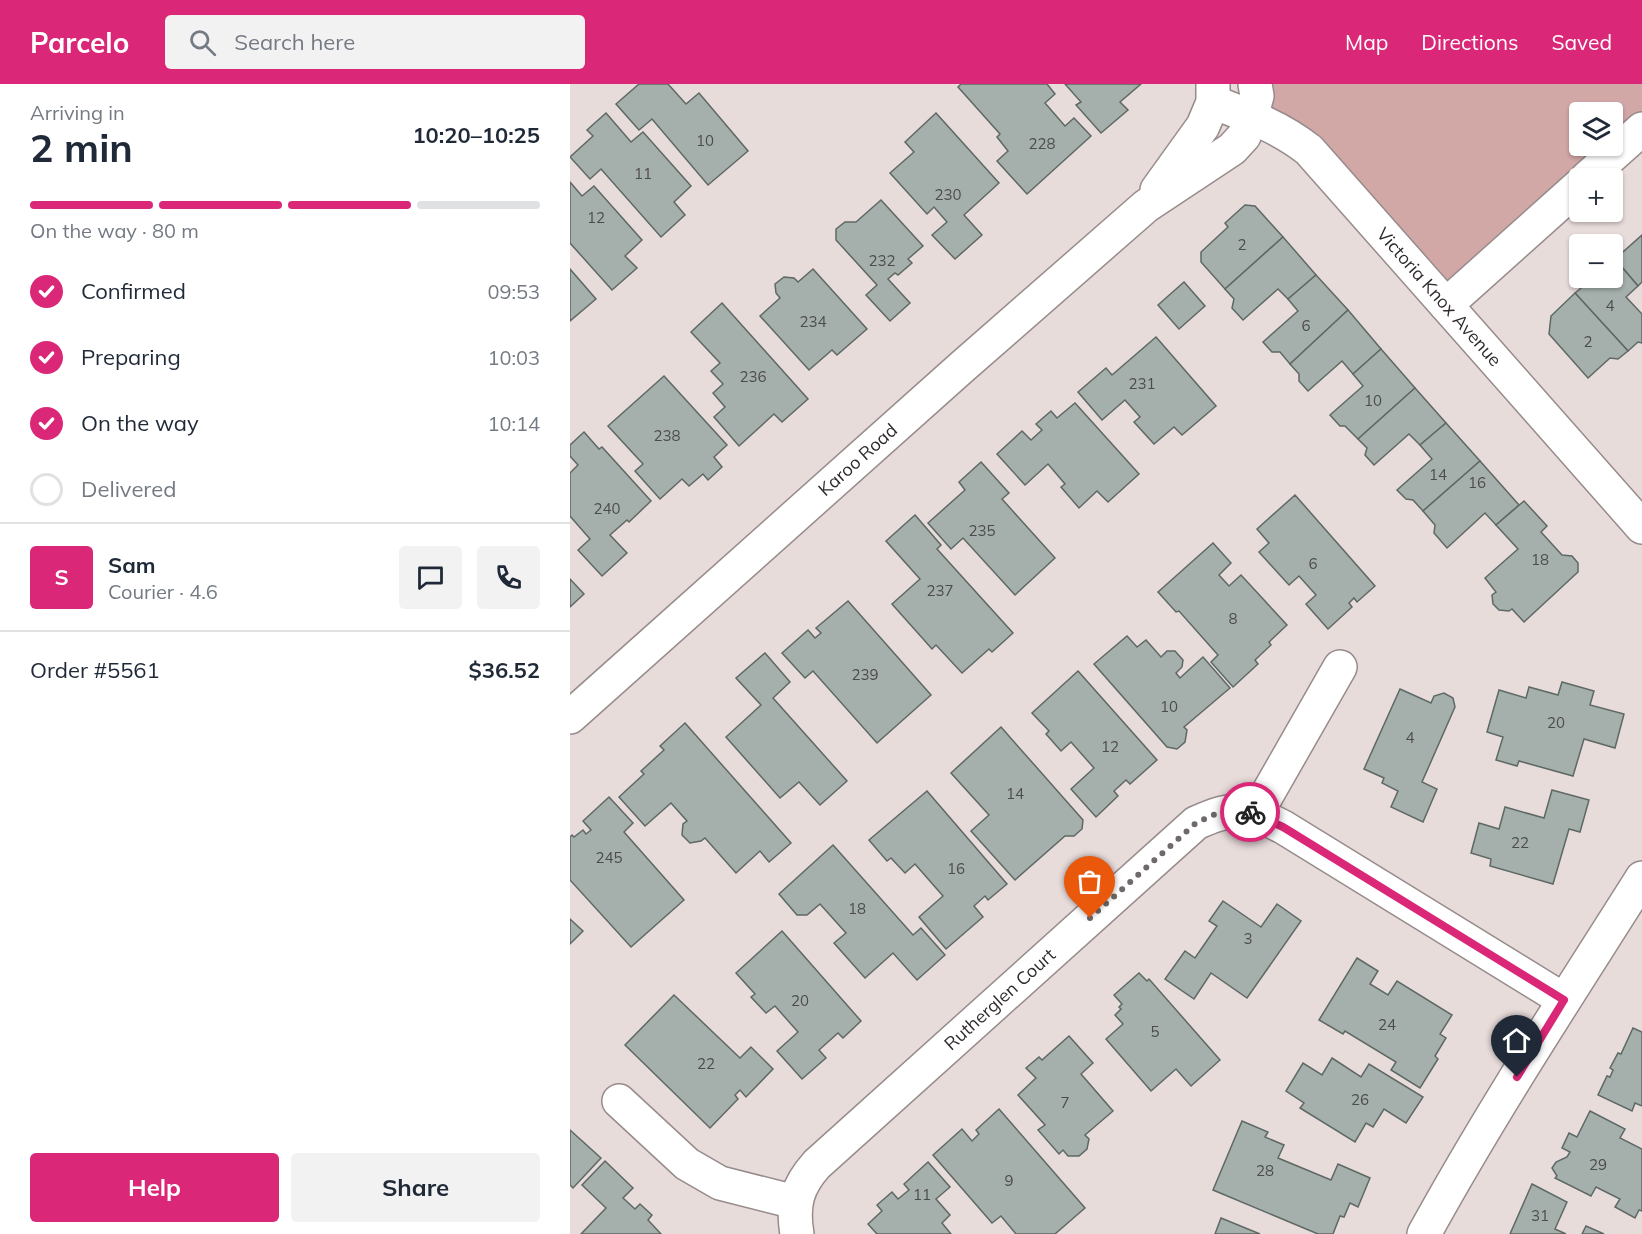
<!DOCTYPE html>
<html lang="en">
<head>
<meta charset="utf-8">
<style>
	body { margin:0; font-family:Mulish,sans-serif; background:#f2f2f3; color:#1f2937; height:100vh; display:flex; flex-direction:column; font-size:22px; white-space:nowrap }
	* { box-sizing:border-box; margin:0 }
	p { font-size:20px; color:#747a83 }
	.icon { flex:none; width:33px; height:33px; fill:none; stroke:currentColor; stroke-width:2; stroke-linecap:round; stroke-linejoin:round }
	.map { position:relative; flex:1; overflow:hidden }
	.details { display:flex; flex-direction:column; background:#fff; width:570px }
	.details>* { flex:none }
	.fabs { position:absolute; left:999px; top:18px; display:grid; gap:12px }
	.fabs a { display:grid; place-items:center; width:54px; height:54px; border-radius:6px; background:#fff; box-shadow:0 2px 4px #0004; font-size:30px }
	.pin { position:absolute; display:grid; place-items:center; width:51px; height:51px; color:#fff; margin:-62px -26px; border-radius:50% 50% 50% 0; rotate:-45deg; box-shadow:0 0 6px #0007 }
	.pin .icon { rotate:45deg }
	.courier { position:absolute; display:grid; place-items:center; width:60px; height:60px; margin:-30px; border:4px solid #db2777; border-radius:50%; background:#fff; color:#222; box-shadow:0 2px 8px #0007 }
	.headline em { font-style:normal; font-weight:700 }
	.headline div { display:flex; flex-direction:column-reverse }
	.headline { display:flex; align-items:center; justify-content:space-between; height:102px; padding:0 30px }
	h1 { font-size:39px; font-weight:700; line-height:45px }
	.bar { display:grid; grid-template-columns:repeat(4,1fr); gap:9px 6px; align-content:center; height:72px; padding:0 30px }
	.bar i { height:8px; border-radius:4px; background:#e0e1e3 }
	.bar .on { background:#db2777 }
	.bar p { grid-column:span 4 }
	.line { display:flex; align-items:center; gap:15px; padding:0 30px; border-top:2px solid #e0e1e3 }
	.line div { flex:1 }
	.round { display:grid; place-items:center; flex:none; width:63px; height:63px; border-radius:6px; background:#f2f2f3 }
	ol { padding:0 30px; list-style:none }
	li { display:flex; align-items:center; gap:18px; height:66px }
	li p { margin-inline-start:auto }
	li .icon { padding:6px; border-radius:50%; background:#db2777; color:#fff; stroke-width:4 }
	li:last-child { color:#747a83 }
	li i { width:33px; height:33px; border:3px solid #e0e1e3; border-radius:50% }
	.cta { display:flex; gap:12px; margin-top:auto; padding:12px 30px }
	.cta a { flex:1; height:69px; border-radius:6px; background:#db2777; color:#fff; font-size:24px; font-weight:700; line-height:69px; text-align:center }
	.cta a+a { background:#f2f2f3; color:#1f2937 }
	header { display:flex; align-items:center; gap:36px; box-sizing:border-box; height:84px; padding:0 30px; background:#db2777; color:#fff }
	header strong { font-size:28px }
	nav { display:flex; gap:33px; margin-inline-start:auto; font-size:21px }
	.search { width:420px; height:54px; background:#f2f2f3; display:flex; align-items:center; gap:15px; box-sizing:border-box; padding:0 21px; border-radius:6px; color:#747a83; font-size:22px }
	main { display:flex; flex:1; min-height:0 }
	.map>svg:first-child { display:block }
	.green { fill:#d2a8a7; fill-rule:evenodd }
	.building { fill:#a5b0ad; stroke:#5e6865; stroke-width:1.5 }
	.lines { fill:none; stroke-linecap:round; stroke-linejoin:round }
	.street-casing { stroke:#978b8b; stroke-width:36 }
	.street { stroke:#fff; stroke-width:33 }
	.done { stroke:#706969; stroke-width:6; stroke-dasharray:0 10.8 }
	.route { stroke:#db2777; stroke-width:8 }
	.labels { text-anchor:middle; stroke-width:4.5; stroke-linejoin:round; paint-order:stroke }
	.number-label { font-size:15px; fill:#4d4c4c }
	.street-label { font-size:18px; fill:#302b2b; stroke:#f5e9e8 }
</style>
</head>
<body>
<header>
<strong>Parcelo</strong>
<div class="search"><svg class="icon" aria-label="search" viewBox="0 0 24 24"><circle cx="10" cy="10" r="6"/><path d="M15 15l6 6"/></svg>Search here</div>
<nav><a>Map</a><a>Directions</a><a>Saved</a></nav>
</header>
<main>
<section class="details">
<div class="headline"><div><h1>2 min</h1><p>Arriving in</p></div><em>10:20–10:25</em></div>
<div class="bar"><i class="on"></i><i class="on"></i><i class="on"></i><i></i><p>On the way · 80 m</p></div>
<ol>
<li><svg class="icon" aria-label="check" viewBox="0 0 24 24"><path d="M5 12l5 5 9-10"/></svg>Confirmed<p>09:53</p></li>
<li><svg class="icon" aria-label="check" viewBox="0 0 24 24"><path d="M5 12l5 5 9-10"/></svg>Preparing<p>10:03</p></li>
<li><svg class="icon" aria-label="check" viewBox="0 0 24 24"><path d="M5 12l5 5 9-10"/></svg>On the way<p>10:14</p></li>
<li><i></i>Delivered</li>
</ol>
<div class="line" style="height:108px"><b class="round" style="background:#db2777;color:#fff">S</b><div><b>Sam</b><p>Courier · 4.6</p></div><a class="round"><svg class="icon" aria-label="chat" viewBox="0 0 24 24"><path d="M4 5h16v11H9l-5 4z"/></svg></a><a class="round"><svg class="icon" aria-label="phone" viewBox="0 0 24 24"><path d="M5 4h4l2 5-3 2q2 4 5 5l2-3 5 2v4C11 20 4 13 5 4z"/></svg></a></div>
<div class="line" style="height:78px"><div>Order #5561</div><b>$36.52</b></div>
<div class="cta"><a>Help</a><a>Share</a></div>
</section>
<div class="map">
<svg width="1072" height="1150" viewBox="0 0 1072 1150">
	<rect width="100%" height="100%" fill="#e8dcdb"/>
	<path class="green" d="M 685,0 L 1072,0 L 1072,45 L 876,221 L 687,12 ZM 1010,28 L 1042,28 L 1042,62 L 1010,62 Z"/>
	<g class="building">
		<polygon points="69,0 98,0 116,20 129,9 178,67 138,101 82,35 69,46 46,20"/>
		<polygon points="391,0 477,0 485,10 475,19 495,42 504,34 521,52 457,110 427,77 438,67 427,53 430,50 388,3"/>
		<polygon points="495,0 571,0 550,18 558,26 531,49 506,21 511,18"/>
		<polygon points="36,29 61,58 73,48 121,102 104,118 115,131 91,153 31,85 20,95 0,73 23,52 17,46"/>
		<polygon points="366,29 429,99 394,131 412,151 385,175 362,151 377,138 364,123 357,130 320,89 344,68 335,58"/>
		<polygon points="0,98 12,112 24,102 72,156 55,172 67,184 42,206 0,159"/>
		<polygon points="311,116 353,162 338,175 342,179 328,191 325,189 318,195 340,219 320,237 296,211 307,201 266,156 266,145 275,138 286,138"/>
		<polygon points="675,121 685,122 713,153 655,205 631,178 631,168 658,143 655,139"/>
		<polygon points="1072,151 1072,198 1068,202 1045,175"/>
		<polygon points="713,153 746,191 718,215 708,205 673,236 662,224 664,215 655,205"/>
		<polygon points="1045,175 1068,202 1056,213 1072,230 1072,259 1068,258 1058,267 1005,209 1023,194 1042,194 1042,177"/>
		<polygon points="0,185 26,215 0,237"/>
		<polygon points="243,185 297,245 267,271 262,266 239,286 190,232 210,214 206,209 205,200 214,193 224,194 228,198"/>
		<polygon points="746,191 778,226 720,280 710,268 702,268 693,258 728,227 718,215"/>
		<polygon points="614,198 635,222 609,245 588,221"/>
		<polygon points="1005,209 1058,267 1048,275 1040,274 1018,294 979,250 981,232"/>
		<polygon points="152,219 238,315 212,338 204,330 169,362 144,333 155,323 143,309 153,300 141,287 150,279 121,248"/>
		<polygon points="778,226 811,265 783,290 772,277 738,307 729,297 729,290 720,280"/>
		<polygon points="586,253 646,322 612,351 604,343 584,360 564,338 570,333 555,316 532,336 508,308 536,284 542,291"/>
		<polygon points="811,265 845,304 788,355 775,342 770,342 760,331 793,302 783,290"/>
		<polygon points="94,292 157,361 144,373 152,383 138,396 133,390 119,402 112,395 90,415 65,387 73,380 38,342"/>
		<polygon points="845,304 876,339 850,361 839,350 804,381 795,371 797,364 788,355"/>
		<polygon points="505,319 569,390 538,418 527,407 509,424 491,403 495,400 478,380 455,401 427,370 452,347 461,356 472,346 466,340 481,327 487,334"/>
		<polygon points="876,339 910,377 853,427 843,416 836,415 827,406 862,375 850,361"/>
		<polygon points="14,348 29,365 32,363 81,417 59,438 57,436 40,451 57,469 32,492 8,466 20,455 0,432 0,389 8,381 0,372 0,361"/>
		<polygon points="910,377 949,421 926,441 915,429 877,464 864,449 865,441 853,427"/>
		<polygon points="411,378 439,409 432,415 485,474 445,511 393,454 381,465 358,439 395,406 389,398"/>
		<polygon points="725,411 805,502 787,518 784,514 779,519 782,523 758,545 736,520 746,511 729,492 719,501 689,468 699,459 687,445"/>
		<polygon points="954,417 977,442 971,448 992,471 1002,472 1008,479 1008,488 954,538 942,525 939,527 929,526 923,520 922,511 926,508 915,494 948,465 926,441"/>
		<polygon points="345,431 371,461 367,465 443,549 422,568 419,565 392,589 366,561 362,565 322,520 350,495 316,457"/>
		<polygon points="643,459 661,479 649,491 659,502 671,491 717,541 699,558 701,561 685,576 688,580 663,603 641,578 648,571 609,527 606,528 588,508"/>
		<polygon points="0,495 14,510 0,523"/>
		<polygon points="278,517 361,611 307,659 243,587 235,594 212,569 238,546 245,554 251,549 246,544"/>
		<polygon points="557,552 567,563 576,556 591,573 597,567 605,567 613,576 612,583 606,589 610,594 633,573 660,604 614,643 617,646 615,658 607,665 597,663 524,580"/>
		<polygon points="195,569 220,598 203,614 277,697 250,721 229,698 210,714 156,653 191,621 166,594"/>
		<polygon points="508,587 587,676 560,700 556,696 544,707 548,712 526,733 501,705 524,684 501,658 491,667 476,650 479,647 462,629"/>
		<polygon points="992,598 1024,607 1020,621 1054,630 1045,664 1014,655 1003,692 949,677 947,682 926,676 933,653 917,648 929,606 956,614 959,603 988,611"/>
		<polygon points="830,605 861,619 864,612 874,609 883,614 885,623 852,698 867,705 853,738 821,723 828,707 812,699 814,694 794,685"/>
		<polygon points="115,639 221,759 199,778 190,767 166,789 135,754 131,757 120,759 112,751 113,740 117,737 101,719 75,742 49,713 74,690 71,687 94,666 90,662"/>
		<polygon points="431,643 513,736 512,745 504,752 495,752 445,796 401,747 419,731 381,689"/>
		<polygon points="982,706 1019,716 1010,748 999,745 983,800 920,782 921,775 901,769 909,739 929,745 935,723 974,734"/>
		<polygon points="357,707 437,800 418,816 415,812 404,822 413,833 376,865 349,833 373,812 345,780 335,789 321,774 317,777 299,756"/>
		<polygon points="39,713 63,739 54,748 114,816 61,863 0,796 0,753 2,751 4,753 13,746 16,750 21,746 13,737"/>
		<polygon points="263,761 343,851 351,844 375,871 347,896 323,869 295,894 264,859 276,849 250,820 237,831 227,831 209,810"/>
		<polygon points="653,817 691,843 707,820 731,837 677,914 641,889 624,915 595,895 615,867 625,874 647,842 639,837"/>
		<polygon points="0,835 13,847 0,860"/>
		<polygon points="212,847 291,937 273,954 268,949 249,966 256,974 232,995 207,967 228,948 205,922 196,929 181,913 185,910 166,889"/>
		<polygon points="787,874 808,887 800,900 818,911 827,897 882,931 870,950 876,954 865,972 868,975 850,1004 821,986 826,978 775,947 773,950 749,936"/>
		<polygon points="569,889 577,897 579,895 650,976 621,1002 606,985 581,1007 536,955 553,940 545,931 551,925 549,923 552,920 544,911"/>
		<polygon points="104,911 170,974 181,963 203,985 176,1013 170,1006 165,1011 168,1015 140,1044 55,961"/>
		<polygon points="1063,944 1072,948 1072,1022 1065,1019 1062,1027 1028,1011 1037,992 1040,993 1043,986 1040,984 1048,969 1051,970"/>
		<polygon points="499,952 523,979 511,990 543,1027 515,1051 519,1055 517,1065 509,1072 498,1072 493,1066 489,1070 468,1046 475,1041 448,1011 466,994 456,984 469,973 472,976"/>
		<polygon points="762,974 791,993 799,980 853,1013 836,1039 814,1025 803,1043 796,1039 785,1058 730,1024 734,1019 716,1007 733,979 752,991"/>
		<polygon points="429,1025 515,1124 485,1150 446,1150 431,1132 422,1139 363,1071 392,1045 402,1057 409,1050 406,1046"/>
		<polygon points="1020,1027 1055,1045 1050,1054 1072,1065 1072,1127 1069,1126 1065,1134 1045,1123 1050,1115 1026,1103 1021,1112 985,1094 987,1092 982,1084 986,1078 997,1073 1000,1068 992,1064 999,1049 1007,1053"/>
		<polygon points="672,1037 698,1048 695,1053 714,1061 708,1074 761,1096 768,1080 800,1094 788,1123 780,1119 774,1133 770,1132 763,1150 748,1150 643,1106"/>
		<polygon points="0,1046 31,1074 3,1104 0,1101"/>
		<polygon points="35,1077 63,1104 53,1114 65,1125 70,1120 82,1131 78,1136 91,1150 11,1150 36,1124 12,1101"/>
		<polygon points="358,1078 380,1103 366,1115 380,1131 372,1139 381,1150 307,1150 298,1140 312,1127 307,1121 322,1108 328,1115 339,1106 334,1100"/>
		<polygon points="962,1100 997,1118 985,1145 996,1150 940,1150"/>
		<polygon points="651,1134 690,1150 645,1150"/>
		<polygon points="1016,1142 1034,1150 1012,1150"/>
	</g>
	<g class="lines">
		<g class="street-casing">
			<g id="street">
				<path id="s1" d="M 643,18 C 677,31 710,43 739,66 L 1072,443"/>
				<polyline points="1017,94 1072,45"/>
				<polyline points="587,106 633,42 643,18 643,0"/>
				<polyline points="876,221 1010,101"/>
				<path id="s2" d="M 0,633 L 392,283 L 576,122 L 662,65 L 674,52 L 681,33 L 687,12 L 685,0"/>
				<polyline points="686,730 770,583"/>
				<polyline points="49,1017 117,1080 150,1099 225,1118"/>
				<path id="s3" d="M 227,1150 C 222,1121 227,1102 247,1080 L 626,739 C 666,721 675,724 713,743 L 994,916"/>
				<path d="M 854,1150 C 921,1028 998,911 1072,794"/>
			</g>
		</g>
		<use href="#street" class="street"/>
	</g>
	<g class="lines">
		<polyline class="done" points="520,834 626,739 650,728 667,726 680,728"/>
		<polyline class="route" points="680,728 713,743 994,916 947,993"/>
	</g>
	<g class="labels">
		<g class="number-label">
			<text x="135" y="62">10</text>
			<text x="472" y="65">228</text>
			<text x="73" y="95">11</text>
			<text x="378" y="116">230</text>
			<text x="26" y="139">12</text>
			<text x="672" y="166">2</text>
			<text x="312" y="182">232</text>
			<text x="1040" y="227">4</text>
			<text x="243" y="243">234</text>
			<text x="736" y="247">6</text>
			<text x="1018" y="263">2</text>
			<text x="183" y="298">236</text>
			<text x="572" y="305">231</text>
			<text x="803" y="322">10</text>
			<text x="97" y="357">238</text>
			<text x="868" y="396">14</text>
			<text x="907" y="404">16</text>
			<text x="37" y="430">240</text>
			<text x="412" y="452">235</text>
			<text x="970" y="481">18</text>
			<text x="743" y="485">6</text>
			<text x="370" y="512">237</text>
			<text x="663" y="540">8</text>
			<text x="295" y="596">239</text>
			<text x="599" y="628">10</text>
			<text x="986" y="644">20</text>
			<text x="840" y="659">4</text>
			<text x="540" y="668">12</text>
			<text x="445" y="715">14</text>
			<text x="950" y="764">22</text>
			<text x="39" y="779">245</text>
			<text x="386" y="790">16</text>
			<text x="287" y="830">18</text>
			<text x="678" y="860">3</text>
			<text x="230" y="922">20</text>
			<text x="817" y="946">24</text>
			<text x="585" y="953">5</text>
			<text x="136" y="985">22</text>
			<text x="790" y="1021">26</text>
			<text x="495" y="1024">7</text>
			<text x="1028" y="1086">29</text>
			<text x="695" y="1092">28</text>
			<text x="439" y="1102">9</text>
			<text x="352" y="1116">11</text>
			<text x="970" y="1137">31</text>
		</g>
		<g class="street-label">
			<text dy="6" stroke="none"><textPath href="#s1" startOffset="304">Victoria Knox Avenue</textPath></text>
			<text dy="6" stroke="none"><textPath href="#s2" startOffset="386">Karoo Road</textPath></text>
			<text dy="6" stroke="none"><textPath href="#s3" startOffset="322">Rutherglen Court</textPath></text>
		</g>
	</g>
</svg>
<div class="fabs">
<a><svg class="icon" aria-label="layers" viewBox="0 0 24 24"><path d="M12 4l9 5-9 5-9-5zM3 14l9 5 9-5"/></svg></a>
<a>+</a>
<a>−</a>
</div>
<div class="pin" style="left:520px;top:834px;background:#ea580c"><svg class="icon" aria-label="bag" viewBox="0 0 24 24"><path d="M5 8h14l-1 12H6zM9 8a3 3 0 0 1 6 0"/></svg></div>
<div class="pin" style="left:947px;top:993px;background:#1f2937"><svg class="icon" aria-label="home" viewBox="0 0 24 24"><path d="M3 11l9-7 9 7M6 9v11h12V9"/></svg></div>
<div class="courier" style="left:680px;top:728px"><svg class="icon" aria-label="bike" viewBox="0 0 24 24"><circle cx="6" cy="16" r="4"/><circle cx="18" cy="16" r="4"/><path d="M6 16l4-8h5l3 8M10 8l3 8H6M13 5h3"/></svg></div>
</div>
</main>
</body>
</html>
